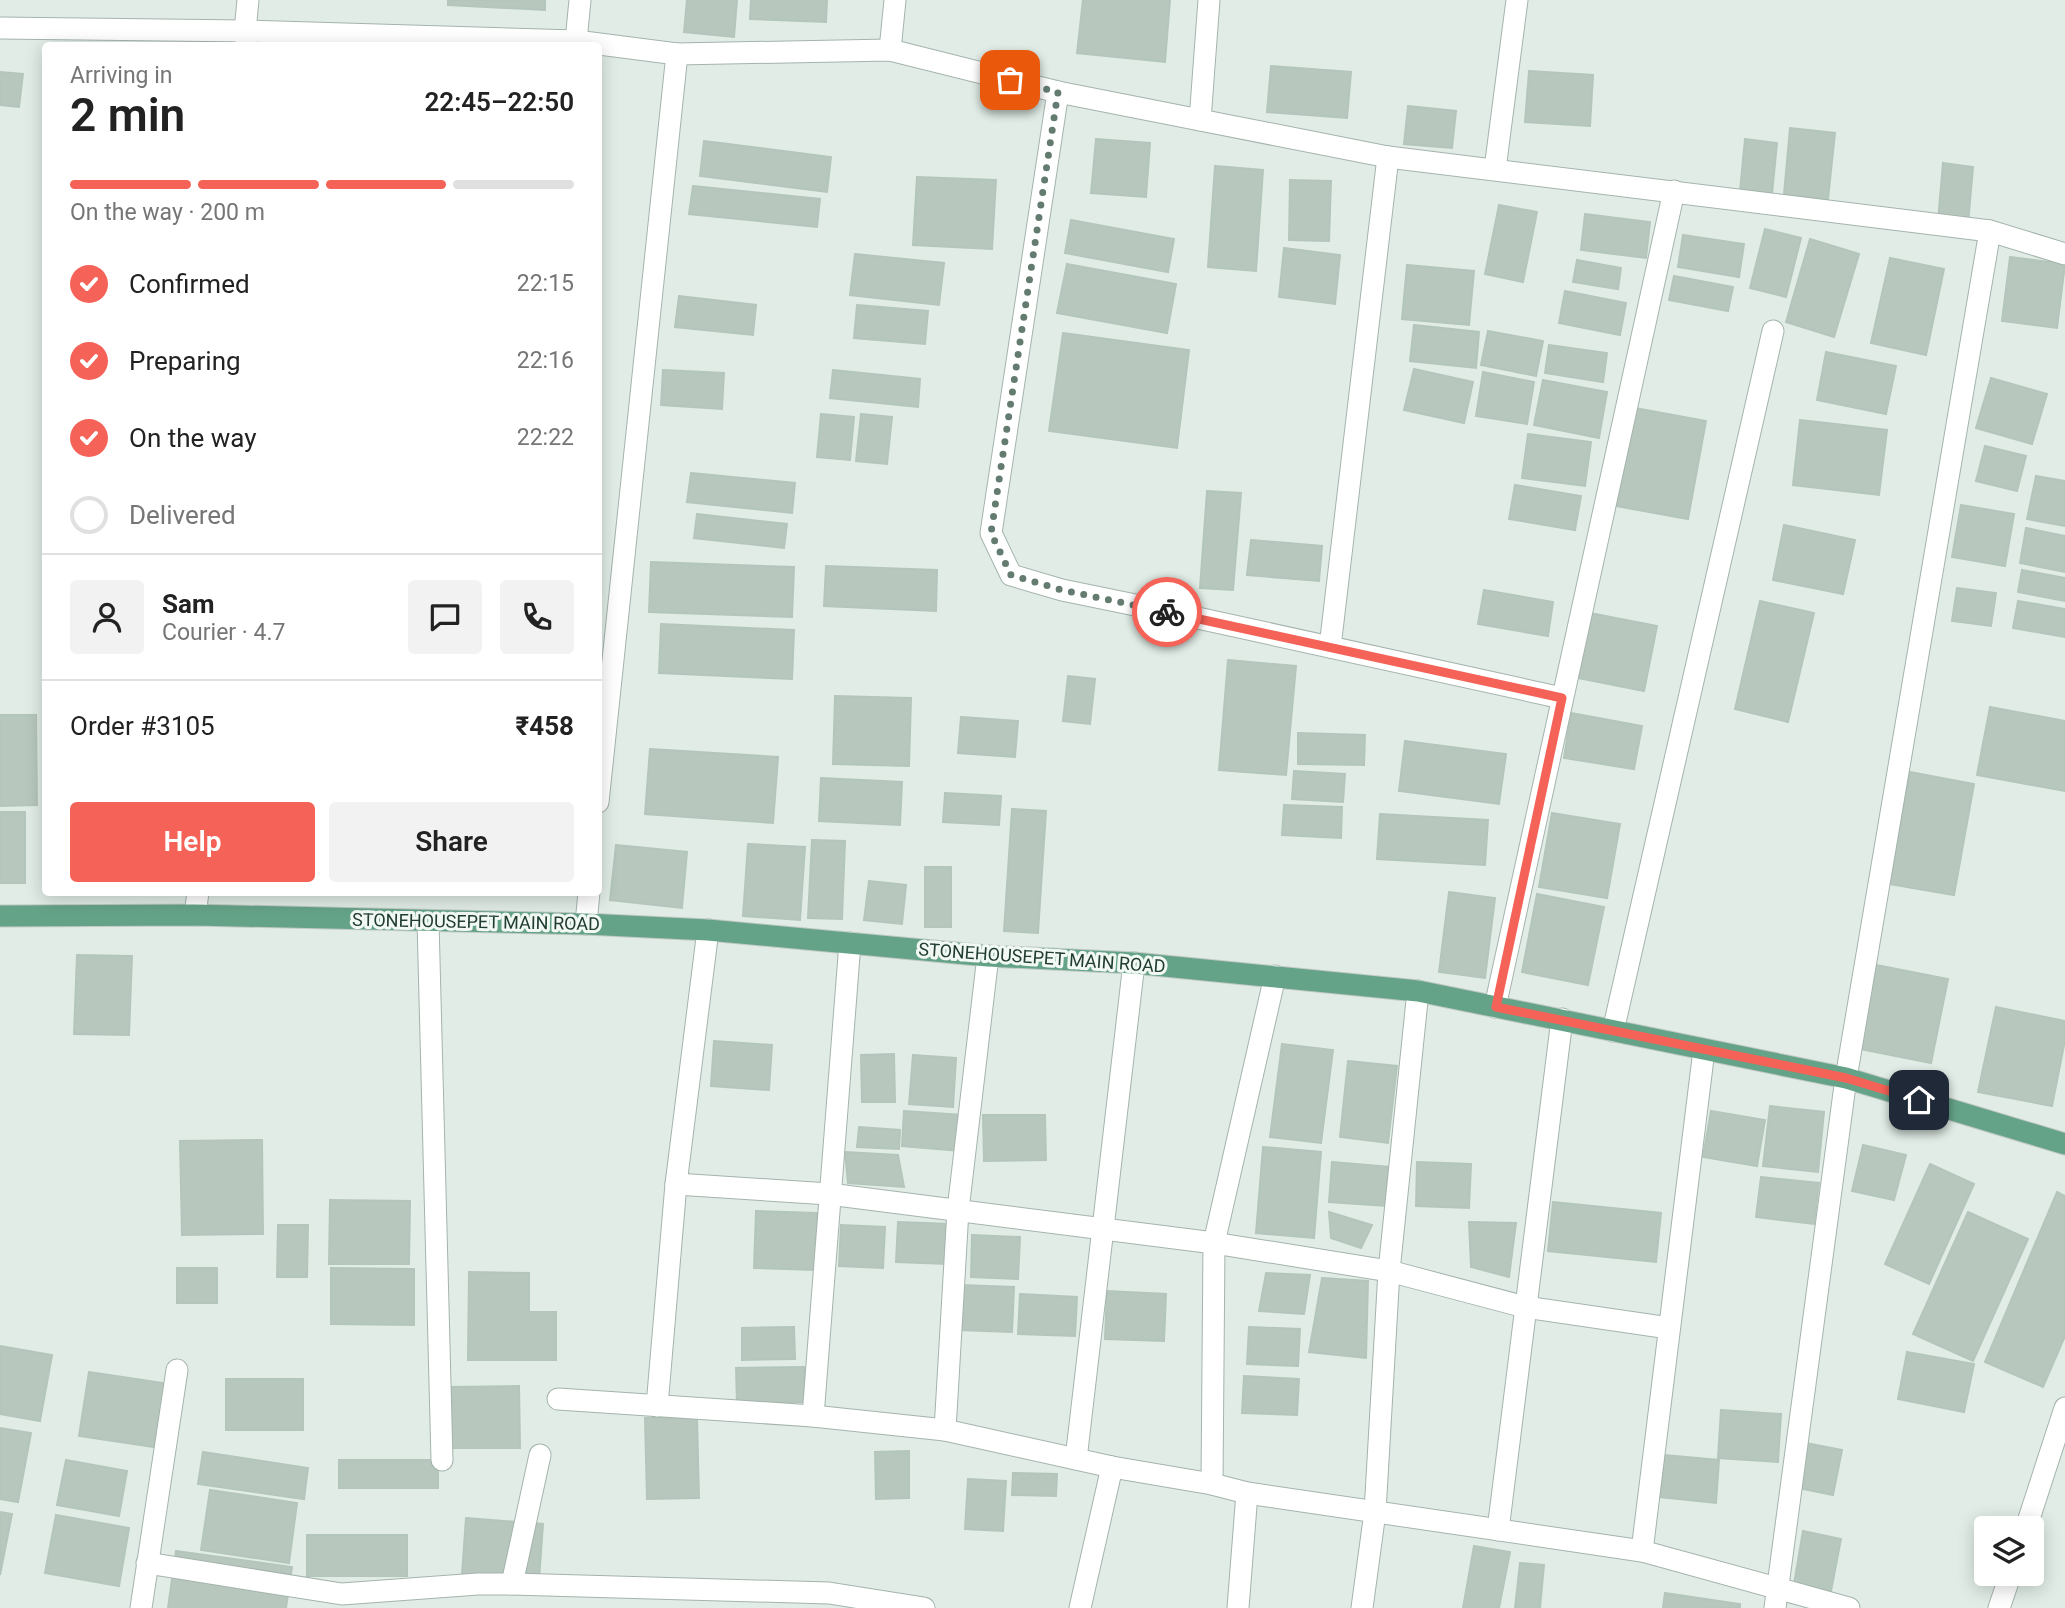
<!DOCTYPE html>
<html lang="en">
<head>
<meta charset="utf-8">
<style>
	body { margin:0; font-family:Roboto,sans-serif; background:#f2f2f2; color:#222; height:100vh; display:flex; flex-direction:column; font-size:26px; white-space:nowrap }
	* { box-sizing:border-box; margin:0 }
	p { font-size:23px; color:#767676 }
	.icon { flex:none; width:38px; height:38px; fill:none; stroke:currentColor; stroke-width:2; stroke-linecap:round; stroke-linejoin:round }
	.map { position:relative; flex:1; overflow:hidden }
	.sheet { position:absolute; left:42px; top:42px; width:560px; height:854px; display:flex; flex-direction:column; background:#fff; border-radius:7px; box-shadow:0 4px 18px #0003 }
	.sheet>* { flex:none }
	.buttons { position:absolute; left:1974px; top:1516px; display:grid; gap:14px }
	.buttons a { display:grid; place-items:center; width:70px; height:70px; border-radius:7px; background:#fff; box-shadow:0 4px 18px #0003; font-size:35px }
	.pin { position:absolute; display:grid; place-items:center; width:60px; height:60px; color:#fff; margin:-30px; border-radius:14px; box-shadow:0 4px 10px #0006 }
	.courier { position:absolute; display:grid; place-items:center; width:70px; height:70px; margin:-35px; border:5px solid #f56257; border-radius:50%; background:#fff; color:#222; box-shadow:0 2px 9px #0007 }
	.headline em { font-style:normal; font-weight:600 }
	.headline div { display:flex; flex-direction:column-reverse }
	.headline { display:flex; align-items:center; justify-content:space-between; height:119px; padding:0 28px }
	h1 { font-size:46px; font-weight:600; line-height:52px }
	.bar { display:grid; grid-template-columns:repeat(4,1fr); gap:10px 7px; align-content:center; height:84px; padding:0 28px }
	.bar i { height:9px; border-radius:5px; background:#e0e0e0 }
	.bar .active { background:#f56257 }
	.bar p { grid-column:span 4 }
	.line { display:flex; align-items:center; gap:18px; padding:0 28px; border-top:2px solid #e0e0e0 }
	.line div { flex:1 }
	.round { display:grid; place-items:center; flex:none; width:74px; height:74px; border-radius:7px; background:#f2f2f2 }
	ol { padding:0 28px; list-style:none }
	li { display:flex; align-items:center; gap:21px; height:77px }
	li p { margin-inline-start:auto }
	li .icon { padding:7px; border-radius:50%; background:#f56257; color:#fff; stroke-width:4 }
	li:last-child { color:#767676 }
	li i { width:38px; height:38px; border:4px solid #e0e0e0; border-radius:50% }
	.primary-button { display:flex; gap:14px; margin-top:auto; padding:14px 28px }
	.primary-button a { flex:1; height:80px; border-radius:7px; background:#f56257; color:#fff; font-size:28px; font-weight:600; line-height:80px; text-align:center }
	.primary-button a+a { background:#f2f2f2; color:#222 }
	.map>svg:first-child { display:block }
	.building { fill:#b7c7be; stroke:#b4c6bb; stroke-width:2 }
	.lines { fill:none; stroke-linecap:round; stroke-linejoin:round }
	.minor-casing { stroke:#a4b4ac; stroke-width:23 }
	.major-casing { stroke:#c1c9c5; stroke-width:23 }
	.minor { stroke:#fff; stroke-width:21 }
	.major { stroke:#65a388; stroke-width:21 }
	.done { stroke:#647b70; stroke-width:7; stroke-dasharray:0 12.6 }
	.route { stroke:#f56257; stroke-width:9 }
	.labels { text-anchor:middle; stroke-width:6; stroke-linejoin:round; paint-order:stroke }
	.street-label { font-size:18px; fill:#213e31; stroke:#f2f9f4 }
</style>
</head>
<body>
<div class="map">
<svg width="2065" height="1608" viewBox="0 0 2065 1608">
	<rect width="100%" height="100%" fill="#e1ece6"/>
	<g class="building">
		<polygon points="448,0 545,0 545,10 448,5"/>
		<polygon points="687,0 737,0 734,37 684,32"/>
		<polygon points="751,0 827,0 826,22 750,19"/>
		<polygon points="1083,0 1170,0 1165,62 1077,53"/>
		<polygon points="1271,66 1351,72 1347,118 1267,112"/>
		<polygon points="1529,71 1593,75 1590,126 1525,122"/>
		<polygon points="0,72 23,74 19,107 0,105"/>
		<polygon points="1408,106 1456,111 1452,148 1404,144"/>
		<polygon points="1790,128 1835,133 1828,199 1784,194"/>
		<polygon points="1096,139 1150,143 1146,197 1091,193"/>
		<polygon points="1745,139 1777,143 1772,194 1740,191"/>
		<polygon points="704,141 831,157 827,192 700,176"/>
		<polygon points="1943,163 1973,167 1968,224 1938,221"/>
		<polygon points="1215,166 1263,170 1256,271 1208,267"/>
		<polygon points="917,177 996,180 992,249 913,245"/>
		<polygon points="1290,180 1331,181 1329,241 1289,240"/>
		<polygon points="693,186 820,199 817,227 689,214"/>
		<polygon points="1499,205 1537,212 1523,282 1485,274"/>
		<polygon points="1585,214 1650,222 1646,258 1581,250"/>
		<polygon points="1071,220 1174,239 1168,272 1065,253"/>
		<polygon points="1765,229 1801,238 1786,297 1750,288"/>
		<polygon points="1683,235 1744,244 1739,277 1678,267"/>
		<polygon points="1810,239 1859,254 1834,337 1786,322"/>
		<polygon points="1284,248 1340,255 1335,304 1279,297"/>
		<polygon points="855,254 944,263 939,305 850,295"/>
		<polygon points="2010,257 2065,264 2057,328 2002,321"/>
		<polygon points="1890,258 1944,269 1926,355 1871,343"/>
		<polygon points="1577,260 1621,268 1618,289 1573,282"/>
		<polygon points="1067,264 1176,284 1167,333 1057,313"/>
		<polygon points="1407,265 1474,271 1469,325 1402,319"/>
		<polygon points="1674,276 1733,287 1728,311 1669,300"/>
		<polygon points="1565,291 1626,303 1620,335 1559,323"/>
		<polygon points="679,296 756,305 753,335 675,327"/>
		<polygon points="857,305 928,311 925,344 854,338"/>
		<polygon points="1414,325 1479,332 1476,368 1410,361"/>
		<polygon points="1488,331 1543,341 1536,376 1481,365"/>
		<polygon points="1063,333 1189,350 1177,448 1049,431"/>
		<polygon points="1549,345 1607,353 1603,382 1545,373"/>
		<polygon points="1826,352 1896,366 1886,414 1817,400"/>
		<polygon points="1414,369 1473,382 1464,423 1404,410"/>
		<polygon points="663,370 724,373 722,409 661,405"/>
		<polygon points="833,370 920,379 918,407 830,398"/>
		<polygon points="1483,372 1534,382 1527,424 1476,416"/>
		<polygon points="1991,378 2047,394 2032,444 1976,428"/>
		<polygon points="1543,380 1607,392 1599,438 1534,425"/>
		<polygon points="1635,408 1706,421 1688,519 1616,506"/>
		<polygon points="821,414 854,417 850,460 817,457"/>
		<polygon points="861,414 892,417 887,464 856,461"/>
		<polygon points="1800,420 1887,430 1879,495 1793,485"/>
		<polygon points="1528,434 1591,442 1585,486 1522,478"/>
		<polygon points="1985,446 2026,456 2017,491 1976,481"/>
		<polygon points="691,473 795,483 792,513 687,502"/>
		<polygon points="2036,476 2065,481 2065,526 2027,519"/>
		<polygon points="1515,485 1581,496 1575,530 1509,519"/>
		<polygon points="1207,491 1241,493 1233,590 1200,588"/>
		<polygon points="1961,505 2014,514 2005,566 1952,557"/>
		<polygon points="697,514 787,524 784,548 694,538"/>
		<polygon points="1784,525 1855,540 1843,594 1773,580"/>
		<polygon points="2026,528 2065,536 2065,572 2020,563"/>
		<polygon points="1251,540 1322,546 1319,581 1247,575"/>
		<polygon points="651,562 794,567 792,617 649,612"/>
		<polygon points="826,566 937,570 936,611 824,606"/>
		<polygon points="2022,570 2065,578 2065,601 2018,592"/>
		<polygon points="1957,588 1996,593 1991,626 1952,621"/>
		<polygon points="1484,590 1553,602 1548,636 1478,624"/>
		<polygon points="1760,601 1814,613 1788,722 1735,709"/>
		<polygon points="2018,601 2065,609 2065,637 2013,628"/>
		<polygon points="1590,613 1657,626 1644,691 1578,678"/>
		<polygon points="661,624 794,630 792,679 659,673"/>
		<polygon points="1228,660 1296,666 1286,775 1219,770"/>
		<polygon points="1068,676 1095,679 1090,724 1063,721"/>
		<polygon points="835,696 911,698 909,766 833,764"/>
		<polygon points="1990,707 2065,721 2065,791 1977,775"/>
		<polygon points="1571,713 1642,726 1634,769 1564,758"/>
		<polygon points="0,715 36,715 37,805 0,806"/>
		<polygon points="961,717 1018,721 1015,757 958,753"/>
		<polygon points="1298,733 1365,735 1364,765 1298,764"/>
		<polygon points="1405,741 1506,754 1499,804 1399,791"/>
		<polygon points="650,749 778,757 773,823 645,814"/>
		<polygon points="1294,771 1345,774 1343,802 1292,799"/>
		<polygon points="1910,772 1974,784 1954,895 1889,884"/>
		<polygon points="821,778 902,782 900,825 819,821"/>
		<polygon points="945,793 1001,796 999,825 943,822"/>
		<polygon points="1284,805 1342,807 1341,838 1282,835"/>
		<polygon points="1012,809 1046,811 1038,933 1004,931"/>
		<rect x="0" y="812" width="25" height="71"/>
		<polygon points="1552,813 1620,824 1607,898 1539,887"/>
		<polygon points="1380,814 1488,820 1485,865 1377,859"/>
		<polygon points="43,835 46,835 46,886 44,886"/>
		<polygon points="812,840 845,841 842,919 808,918"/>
		<polygon points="748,844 805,847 800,920 743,916"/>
		<polygon points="616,845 687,852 682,908 610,900"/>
		<rect x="925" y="867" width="26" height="60"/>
		<polygon points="869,881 906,885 902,924 864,920"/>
		<polygon points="1449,892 1495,898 1485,978 1439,972"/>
		<polygon points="1537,894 1604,907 1588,985 1522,972"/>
		<polygon points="77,955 132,956 129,1035 74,1034"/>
		<polygon points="1871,964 1948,979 1931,1063 1855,1048"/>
		<polygon points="1996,1007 2065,1021 2065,1040 2052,1106 1978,1092"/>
		<polygon points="714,1041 772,1045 769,1090 711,1086"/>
		<polygon points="1282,1044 1333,1050 1321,1143 1270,1137"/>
		<polygon points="894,1054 895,1102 862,1102 861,1055"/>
		<polygon points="913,1055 956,1058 953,1107 909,1104"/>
		<polygon points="1348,1061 1397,1066 1388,1143 1340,1137"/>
		<polygon points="1770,1106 1824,1112 1818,1172 1763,1166"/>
		<polygon points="904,1111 963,1115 960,1151 902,1146"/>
		<polygon points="1711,1111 1765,1120 1757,1166 1703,1157"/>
		<polygon points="983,1115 1045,1115 1046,1160 984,1161"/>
		<polygon points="859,1127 900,1130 899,1149 857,1147"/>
		<polygon points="262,1140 263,1234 182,1235 180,1141"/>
		<polygon points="1863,1145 1906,1155 1894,1200 1852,1191"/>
		<polygon points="1263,1147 1321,1152 1314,1238 1256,1233"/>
		<polygon points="845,1152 898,1155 904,1187 848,1183"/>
		<polygon points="1332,1162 1390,1167 1387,1206 1329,1202"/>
		<polygon points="1417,1162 1471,1164 1469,1208 1416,1206"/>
		<polygon points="1930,1164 1974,1184 1929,1284 1885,1264"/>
		<polygon points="1761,1177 1819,1183 1814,1224 1756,1217"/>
		<polygon points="2057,1192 2065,1196 2065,1336 2043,1387 1985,1362"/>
		<polygon points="330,1200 410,1201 409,1264 329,1264"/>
		<polygon points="1553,1202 1661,1213 1656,1262 1548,1251"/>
		<polygon points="756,1211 817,1213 815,1270 754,1268"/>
		<polygon points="1329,1212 1372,1225 1361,1248 1331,1238"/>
		<polygon points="1968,1212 2028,1239 1973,1361 1913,1334"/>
		<polygon points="898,1222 950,1224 948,1264 896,1262"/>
		<polygon points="1469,1222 1516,1223 1509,1277 1471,1267"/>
		<polygon points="278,1225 308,1225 307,1277 277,1277"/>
		<polygon points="841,1225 885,1227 883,1268 839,1266"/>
		<polygon points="972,1235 1020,1237 1018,1279 971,1277"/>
		<rect x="177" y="1268" width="40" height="35"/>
		<polygon points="331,1268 414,1269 414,1325 331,1324"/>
		<polygon points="469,1272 529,1273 529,1312 556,1312 556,1360 468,1360"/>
		<polygon points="1266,1273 1310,1275 1304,1314 1259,1311"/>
		<polygon points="1322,1278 1368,1281 1366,1358 1309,1352"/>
		<polygon points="960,1285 1014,1287 1012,1332 958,1330"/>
		<polygon points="1107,1291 1166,1294 1164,1341 1105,1339"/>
		<polygon points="1020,1294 1077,1297 1075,1336 1018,1334"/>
		<polygon points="794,1327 795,1359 742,1360 742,1328"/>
		<polygon points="1249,1327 1300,1329 1298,1366 1247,1364"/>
		<polygon points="0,1346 52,1355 40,1421 0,1414"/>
		<polygon points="1907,1352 1974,1364 1964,1412 1898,1399"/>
		<polygon points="804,1367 805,1402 737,1403 736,1368"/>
		<polygon points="89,1372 170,1384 161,1448 79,1436"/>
		<polygon points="1244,1376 1299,1379 1297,1415 1242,1413"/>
		<rect x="226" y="1379" width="77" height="51"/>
		<polygon points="519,1386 520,1448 450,1448 449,1387"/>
		<polygon points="1721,1410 1781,1414 1778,1462 1718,1458"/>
		<polygon points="645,1418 697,1418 699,1498 647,1499"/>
		<polygon points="0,1428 31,1433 18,1502 0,1499"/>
		<polygon points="1806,1443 1842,1450 1833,1495 1798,1488"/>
		<polygon points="909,1451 909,1498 876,1499 875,1452"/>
		<polygon points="203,1452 308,1468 304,1499 198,1484"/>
		<polygon points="1664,1455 1719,1460 1716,1503 1660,1497"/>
		<polygon points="66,1460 127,1471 119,1516 57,1505"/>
		<rect x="339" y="1460" width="99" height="28"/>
		<polygon points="1013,1473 1057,1474 1056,1496 1012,1495"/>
		<polygon points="968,1479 1006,1481 1003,1531 965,1529"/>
		<polygon points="210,1490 297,1503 289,1563 201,1550"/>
		<polygon points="0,1512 12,1514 0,1575"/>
		<polygon points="56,1515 129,1528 119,1586 45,1573"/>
		<polygon points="466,1518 543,1524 539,1580 462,1574"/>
		<polygon points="1803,1531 1841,1539 1831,1591 1794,1584"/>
		<rect x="307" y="1535" width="100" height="41"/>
		<polygon points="1474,1546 1510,1552 1499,1608 1463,1608"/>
		<polygon points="176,1551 292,1567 286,1608 168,1608"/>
		<polygon points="1520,1563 1544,1565 1540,1608 1515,1608"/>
		<polygon points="1665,1593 1740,1604 1740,1608 1663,1608"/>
	</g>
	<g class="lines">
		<g class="minor-casing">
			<g id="minor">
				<polyline points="0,28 245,31 576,41 677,54 598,802"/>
				<polyline points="576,41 580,0"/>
				<polyline points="246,43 245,31 248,0"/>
				<polyline points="890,50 895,0"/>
				<polyline points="677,54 890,50 1058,92 1200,120 1209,0"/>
				<polyline points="1058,92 991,533 1011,575 1062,590 1184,615 1562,698"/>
				<polyline points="1200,120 1388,157 1990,231 2065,254"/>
				<polyline points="1495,169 1517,0"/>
				<polyline points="1330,647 1388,157"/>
				<polyline points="195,915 198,892"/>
				<polyline points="428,921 442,1460"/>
				<polyline points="586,924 589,892"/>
				<polyline points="1495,1007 1674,191"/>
				<polyline points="1613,1031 1773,331"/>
				<polyline points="676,1184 829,1194 1214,1243 1389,1271 1525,1307 1669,1328"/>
				<polyline points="558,1399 813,1416 945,1430 1112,1467 1212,1484 1247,1493 1642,1551 1849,1608"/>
				<polyline points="657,1406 676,1184 708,930"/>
				<polyline points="813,1416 850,943"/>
				<polyline points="945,1430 958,1210 988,956"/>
				<polyline points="1076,1459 1134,963"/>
				<polyline points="1212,1484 1214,1243 1275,976"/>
				<polyline points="2026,1528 2065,1408"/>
				<polyline points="1498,1530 1562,1019"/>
				<polyline points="1642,1551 1704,1050"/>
				<polyline points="147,1563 342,1594 478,1584 512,1584 829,1593 924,1608"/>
				<polyline points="512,1584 540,1455"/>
				<polyline points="141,1608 177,1370"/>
				<polyline points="1080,1608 1112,1467"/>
				<polyline points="1238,1608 1247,1493"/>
				<polyline points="1362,1608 1375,1512 1389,1271 1418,991"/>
				<polyline points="1775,1608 1846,1078 1990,231"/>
				<polyline points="1999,1608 2011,1573"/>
			</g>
		</g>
		<g class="major-casing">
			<polyline id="major" points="0,916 195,915 586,924 708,930 988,956 1134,963 1418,991 1846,1078 2065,1144"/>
		</g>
		<use href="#minor" class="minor"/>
		<use href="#major" class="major"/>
	</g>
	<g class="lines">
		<polyline class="done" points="1010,80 1058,92 991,533 1011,575 1062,590 1167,612"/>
		<polyline class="route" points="1167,612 1562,698 1496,1007 1846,1078 1919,1100"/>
	</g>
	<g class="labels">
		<g class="street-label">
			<text transform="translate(476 922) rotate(1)" y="6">STONEHOUSEPET MAIN ROAD</text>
			<text transform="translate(1042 958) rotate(4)" y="6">STONEHOUSEPET MAIN ROAD</text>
		</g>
	</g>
</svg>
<div class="buttons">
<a><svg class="icon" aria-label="layers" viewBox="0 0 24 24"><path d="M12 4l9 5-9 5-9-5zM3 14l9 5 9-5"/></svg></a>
</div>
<div class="pin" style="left:1010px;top:80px;background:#ea580c"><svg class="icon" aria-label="bag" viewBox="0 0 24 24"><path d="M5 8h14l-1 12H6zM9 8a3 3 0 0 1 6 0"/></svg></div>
<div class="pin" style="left:1919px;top:1100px;background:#1f2937"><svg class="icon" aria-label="home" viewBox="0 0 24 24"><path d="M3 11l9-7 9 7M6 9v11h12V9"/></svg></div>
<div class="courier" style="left:1167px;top:612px"><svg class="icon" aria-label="bike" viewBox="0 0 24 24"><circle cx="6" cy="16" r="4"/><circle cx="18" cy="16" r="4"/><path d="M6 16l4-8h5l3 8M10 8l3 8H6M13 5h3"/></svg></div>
<section class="sheet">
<div class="headline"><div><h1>2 min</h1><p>Arriving in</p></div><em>22:45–22:50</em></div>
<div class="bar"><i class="active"></i><i class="active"></i><i class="active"></i><i></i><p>On the way · 200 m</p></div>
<ol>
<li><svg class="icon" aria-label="check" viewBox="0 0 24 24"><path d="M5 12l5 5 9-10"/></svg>Confirmed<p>22:15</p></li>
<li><svg class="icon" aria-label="check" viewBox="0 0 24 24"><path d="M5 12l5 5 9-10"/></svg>Preparing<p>22:16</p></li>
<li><svg class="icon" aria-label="check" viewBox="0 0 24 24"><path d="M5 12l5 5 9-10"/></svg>On the way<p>22:22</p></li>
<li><i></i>Delivered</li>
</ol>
<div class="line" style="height:126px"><a class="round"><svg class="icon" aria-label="person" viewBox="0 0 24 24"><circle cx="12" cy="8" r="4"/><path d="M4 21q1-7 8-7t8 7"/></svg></a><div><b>Sam</b><p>Courier · 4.7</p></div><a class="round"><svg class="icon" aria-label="chat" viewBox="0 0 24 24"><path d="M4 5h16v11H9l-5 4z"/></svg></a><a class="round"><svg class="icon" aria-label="phone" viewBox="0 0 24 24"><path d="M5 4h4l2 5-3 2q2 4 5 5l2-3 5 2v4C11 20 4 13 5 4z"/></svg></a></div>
<div class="line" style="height:91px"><div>Order #3105</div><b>₹458</b></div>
<div class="primary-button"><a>Help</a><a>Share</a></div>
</section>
</div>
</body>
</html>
